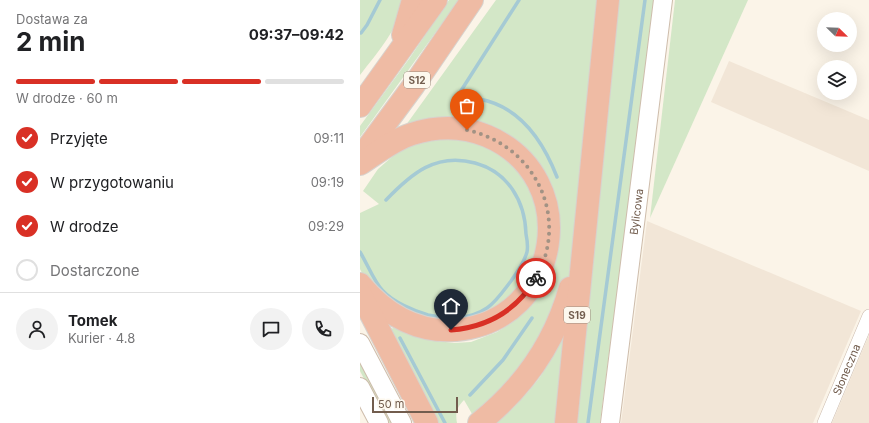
<!DOCTYPE html>
<html lang="pl">
<head>
<meta charset="utf-8">
<style>
	body { margin:0; font-family:Inter,sans-serif; background:#f2f2f2; color:#202124; height:100vh; display:flex; flex-direction:column; font-size:15px; white-space:nowrap }
	* { box-sizing:border-box; margin:0 }
	p { font-size:13px; color:#757577 }
	.icon { flex:none; width:22px; height:22px; fill:none; stroke:currentColor; stroke-width:2; stroke-linecap:round; stroke-linejoin:round }
	.map { position:relative; flex:1; overflow:hidden }
	.sheet { display:flex; flex-direction:column; background:#fff; width:360px }
	.sheet>* { flex:none }
	.needle { width:26px; rotate:113deg }
	.buttons { position:absolute; left:457px; top:12px; display:grid; gap:8px }
	.buttons a { display:grid; place-items:center; width:40px; height:40px; border-radius:50%; background:#fff; box-shadow:0 4px 16px #0002; font-size:20px }
	.scale { position:absolute; left:12px; bottom:10px; width:86px; box-sizing:border-box; padding-left:4px; border:2px solid #725d4e; border-top:0; font-size:11px; line-height:14px; white-space:nowrap; color:#725d4e; -webkit-text-stroke:3px #fdf8ee; paint-order:stroke }
	.pin { position:absolute; display:grid; place-items:center; width:34px; height:34px; color:#fff; margin:-41px -17px; border-radius:50% 50% 50% 0; rotate:-45deg; box-shadow:0 0 4px #0007 }
	.pin .icon { rotate:45deg }
	.courier { position:absolute; display:grid; place-items:center; width:40px; height:40px; margin:-20px; border:3px solid #d93025; border-radius:50%; background:#fff; color:#222; box-shadow:0 1px 5px #0007 }
	.headline em { font-style:normal; font-weight:700 }
	.headline div { display:flex; flex-direction:column-reverse }
	.headline { display:flex; align-items:center; justify-content:space-between; height:68px; padding:0 16px }
	h1 { font-size:26px; font-weight:700; line-height:30px }
	.bar { display:grid; grid-template-columns:repeat(4,1fr); gap:6px 4px; align-content:center; height:48px; padding:0 16px }
	.bar i { height:5px; border-radius:3px; background:#e0e0e0 }
	.bar .active { background:#d93025 }
	.bar p { grid-column:span 4 }
	.line { display:flex; align-items:center; gap:10px; padding:0 16px; border-top:1px solid #e0e0e0 }
	.line div { flex:1 }
	.round { display:grid; place-items:center; flex:none; width:42px; height:42px; border-radius:21px; background:#f2f2f2 }
	ol { padding:0 16px; list-style:none }
	li { display:flex; align-items:center; gap:12px; height:44px }
	li p { margin-inline-start:auto }
	li .icon { padding:4px; border-radius:50%; background:#d93025; color:#fff; stroke-width:4 }
	li:last-child { color:#757577 }
	li i { width:22px; height:22px; border:2px solid #e0e0e0; border-radius:50% }
	main { display:flex; flex:1; min-height:0 }
	.map>svg:first-child { display:block }
	.residential { fill:#f2e6d7 }
	.green { fill:#d3e7c7 }
	.lines { fill:none; stroke-linecap:round; stroke-linejoin:round }
	.stream { stroke:#a5cad4; stroke-width:3.5 }
	.street-casing { stroke:#ccbcaf; stroke-width:14 }
	.secondary-casing { stroke:#cebdac; stroke-width:20 }
	.highway-casing { stroke:#d8d2cd; stroke-width:24 }
	.street { stroke:#fff; stroke-width:13 }
	.secondary { stroke:#fff; stroke-width:18 }
	.highway { stroke:#efbba4; stroke-width:22 }
	.done { stroke:#a29284; stroke-width:4; stroke-dasharray:0 7.2 }
	.route { stroke:#d93025; stroke-width:5 }
	.labels { text-anchor:middle; stroke-width:3.5; stroke-linejoin:round; paint-order:stroke }
	.shield { fill:#fdf8ee; stroke:#9c8c7e; stroke-width:1 }
	.shield-label { font-size:10px; font-weight:bold; fill:#725d4e }
	.street-label { font-size:11px; fill:#725d4e; stroke:#fdf8ee }
</style>
</head>
<body>
<main>
<section class="sheet">
<div class="headline"><div><h1>2 min</h1><p>Dostawa za</p></div><em>09:37–09:42</em></div>
<div class="bar"><i class="active"></i><i class="active"></i><i class="active"></i><i></i><p>W drodze · 60 m</p></div>
<ol>
<li><svg class="icon" aria-label="check" viewBox="0 0 24 24"><path d="M5 12l5 5 9-10"/></svg>Przyjęte<p>09:11</p></li>
<li><svg class="icon" aria-label="check" viewBox="0 0 24 24"><path d="M5 12l5 5 9-10"/></svg>W przygotowaniu<p>09:19</p></li>
<li><svg class="icon" aria-label="check" viewBox="0 0 24 24"><path d="M5 12l5 5 9-10"/></svg>W drodze<p>09:29</p></li>
<li><i></i>Dostarczone</li>
</ol>
<div class="line" style="height:72px"><a class="round"><svg class="icon" aria-label="person" viewBox="0 0 24 24"><circle cx="12" cy="8" r="4"/><path d="M4 21q1-7 8-7t8 7"/></svg></a><div><b>Tomek</b><p>Kurier · 4.8</p></div><a class="round"><svg class="icon" aria-label="chat" viewBox="0 0 24 24"><path d="M4 5h16v11H9l-5 4z"/></svg></a><a class="round"><svg class="icon" aria-label="phone" viewBox="0 0 24 24"><path d="M5 4h4l2 5-3 2q2 4 5 5l2-3 5 2v4C11 20 4 13 5 4z"/></svg></a></div>
</section>
<div class="map">
<svg width="509" height="423" viewBox="0 0 509 423">
	<rect width="100%" height="100%" fill="#fbf4e8"/>
	<g class="residential">
		<polygon points="369,61 509,120 509,171 351,102"/>
		<polygon points="287,221 501,311 453,423 261,423"/>
		<polygon points="509,335 509,423 472,423"/>
	</g>
	<g class="green">
		<path d="M 0,0 L 45,0 C 38,29 18,52 0,75 Z"/>
		<polygon points="89,0 99,0 0,137 0,126 49,59"/>
		<path d="M 136,0 L 241,0 L 209,276 L 193,325 L 173,360 L 115,419 L 104,400 C 97,407 95,413 97,423 L 76,423 L 29,329 L 34,328 L 77,341 L 94,343 L 111,342 L 137,332 L 150,324 L 175,301 L 186,283 L 196,255 L 196,220 L 158,145 L 46,125 Z"/>
		<polygon points="257,0 295,0 240,423 214,423"/>
		<polygon points="315,0 388,0 290,218"/>
		<polygon points="73,137 120,141 154,163 179,205 180,243 165,282 137,309 77,324 23,300 2,273 0,269 0,213 19,204 3,191 18,169 40,150"/>
		<path d="M 208,321 L 201,423 L 137,423 C 153,408 169,393 182,374 C 193,357 200,339 208,321 Z"/>
		<polygon points="0,358 35,423 27,423 0,371"/>
	</g>
	<g class="lines">
		<g class="stream">
			<path d="M 159,0 L 97,97 C 104,98 112,97 119,99 C 159,106 183,141 197,177"/>
			<polyline points="1,33 7,25 20,0"/>
			<path d="M 0,252 C 7,263 14,282 23,291 C 33,302 54,311 68,315 C 86,319 110,320 127,308 C 136,302 144,290 151,281 C 157,272 164,263 167,252 C 168,247 167,239 166,234 C 165,201 148,172 115,163 C 76,152 51,174 26,200"/>
			<polyline points="40,338 85,423"/>
			<polyline points="110,395 143,360 172,318"/>
			<polyline points="228,423 285,0"/>
		</g>
		<g class="street-casing">
			<g id="street">
				<path id="s1" d="M 464,423 L 509,316"/>
			</g>
		</g>
		<g class="secondary-casing">
			<g id="secondary">
				<polyline points="0,343 42,423"/>
				<polyline points="0,387 19,423"/>
				<path id="s2" d="M 250,423 L 303,0"/>
			</g>
		</g>
		<g class="highway-casing">
			<g id="highway">
				<polyline points="43,35 53,0"/>
				<polyline points="0,106 76,0"/>
				<polyline points="0,158 54,85 112,0"/>
				<path d="M 0,164 C 17,153 33,140 52,134 C 77,126 103,126 127,136 C 224,177 202,321 96,330 C 56,333 25,314 0,284"/>
				<polyline points="1,295 67,423"/>
				<path d="M 119,423 C 163,388 195,342 210,288"/>
				<polyline points="206,423 248,0"/>
			</g>
		</g>
		<use href="#street" class="street"/>
		<use href="#secondary" class="secondary"/>
		<use href="#highway" class="highway"/>
	</g>
	<g class="lines">
		<path class="done" d="M 107,130 C 175,145 210,217 176,278"/>
		<path class="route" d="M 91,330 C 128,327 157,310 176,278"/>
	</g>
	<g class="labels">
		<g class="shield">
			<rect x="44" y="72" width="26" height="16" rx="3"/>
			<rect x="204" y="307" width="26" height="16" rx="3"/>
		</g>
		<g class="shield-label">
			<text x="57" y="84">S12</text>
			<text x="217" y="319">S19</text>
		</g>
		<g class="street-label">
			<text dy="4" stroke="none"><textPath href="#s2" startOffset="213">Bylicowa</textPath></text>
			<text dy="4" stroke="none"><textPath href="#s1" startOffset="58">Słoneczna</textPath></text>
		</g>
	</g>
</svg>
<div class="buttons">
<a><svg class="needle" viewBox="-14 -14 28 28"><path d="M0-13l5 13h-10z" fill="#e53935"/><path d="M0 13l5-13h-10z" fill="#757577"/></svg></a>
<a><svg class="icon" aria-label="layers" viewBox="0 0 24 24"><path d="M12 4l9 5-9 5-9-5zM3 14l9 5 9-5"/></svg></a>
</div>
<div class="scale">50 m</div>
<div class="pin" style="left:107px;top:130px;background:#ea580c"><svg class="icon" aria-label="bag" viewBox="0 0 24 24"><path d="M5 8h14l-1 12H6zM9 8a3 3 0 0 1 6 0"/></svg></div>
<div class="pin" style="left:91px;top:330px;background:#1f2937"><svg class="icon" aria-label="home" viewBox="0 0 24 24"><path d="M3 11l9-7 9 7M6 9v11h12V9"/></svg></div>
<div class="courier" style="left:176px;top:278px"><svg class="icon" aria-label="bike" viewBox="0 0 24 24"><circle cx="6" cy="16" r="4"/><circle cx="18" cy="16" r="4"/><path d="M6 16l4-8h5l3 8M10 8l3 8H6M13 5h3"/></svg></div>
</div>
</main>
</body>
</html>
